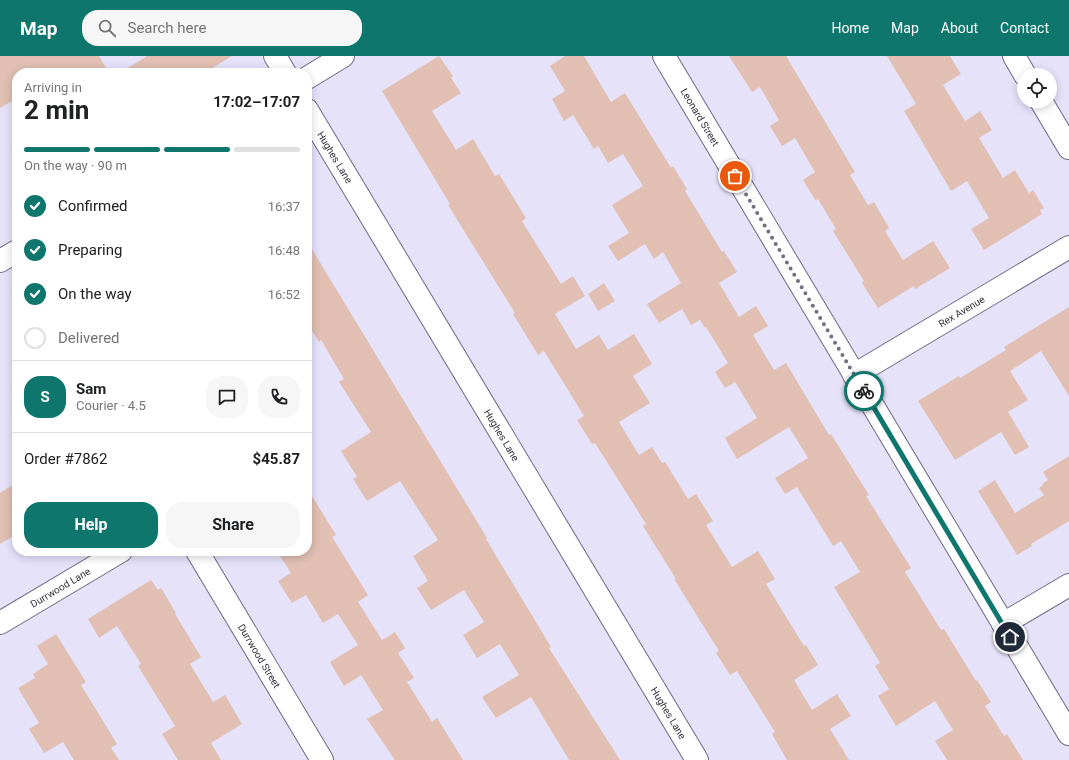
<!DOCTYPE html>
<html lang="en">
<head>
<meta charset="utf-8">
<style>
	body { margin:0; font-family:Roboto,sans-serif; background:#f6f6f6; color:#202124; height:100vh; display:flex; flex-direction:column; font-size:15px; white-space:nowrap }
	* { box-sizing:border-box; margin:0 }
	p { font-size:13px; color:#757577 }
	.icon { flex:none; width:22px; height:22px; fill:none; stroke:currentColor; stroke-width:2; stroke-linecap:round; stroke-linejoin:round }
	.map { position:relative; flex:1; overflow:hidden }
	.side { position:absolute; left:12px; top:12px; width:300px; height:488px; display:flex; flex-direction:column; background:#fff; border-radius:16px; box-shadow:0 2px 10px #0003 }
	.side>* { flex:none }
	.tools { position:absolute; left:1017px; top:12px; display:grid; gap:8px }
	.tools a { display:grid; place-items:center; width:40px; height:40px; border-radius:50%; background:#fff; box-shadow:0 2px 10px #0003; font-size:20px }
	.pin { position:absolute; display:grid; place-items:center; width:34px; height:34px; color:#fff; margin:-17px; border:2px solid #fff; border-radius:50%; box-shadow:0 1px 4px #0007 }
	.courier { position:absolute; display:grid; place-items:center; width:40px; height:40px; margin:-20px; border:3px solid #0f766e; border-radius:50%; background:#fff; color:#222; box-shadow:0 1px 5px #0007 }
	.head em { font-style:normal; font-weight:700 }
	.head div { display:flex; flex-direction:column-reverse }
	.head { display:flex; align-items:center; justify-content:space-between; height:68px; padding:0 12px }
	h1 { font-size:26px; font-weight:700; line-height:30px }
	.bar { display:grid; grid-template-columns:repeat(4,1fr); gap:6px 4px; align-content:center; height:48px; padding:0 12px }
	.bar i { height:5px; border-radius:3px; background:#e0e0e0 }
	.bar .selected { background:#0f766e }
	.bar p { grid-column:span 4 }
	.line { display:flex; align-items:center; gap:10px; padding:0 12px; border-top:1px solid #e0e0e0 }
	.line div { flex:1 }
	.round { display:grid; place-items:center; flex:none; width:42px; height:42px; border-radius:16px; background:#f6f6f6 }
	ol { padding:0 12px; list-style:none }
	li { display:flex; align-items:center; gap:12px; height:44px }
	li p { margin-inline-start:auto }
	li .icon { padding:4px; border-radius:50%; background:#0f766e; color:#fff; stroke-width:4 }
	li:last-child { color:#757577 }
	li i { width:22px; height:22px; border:2px solid #e0e0e0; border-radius:50% }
	.primary-button { display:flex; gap:8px; margin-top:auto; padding:8px 12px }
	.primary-button a { flex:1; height:46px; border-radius:16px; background:#0f766e; color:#fff; font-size:16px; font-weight:700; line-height:46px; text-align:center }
	.primary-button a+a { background:#f6f6f6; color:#202124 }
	header { display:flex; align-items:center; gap:24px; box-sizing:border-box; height:56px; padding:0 20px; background:#0f766e; color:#fff }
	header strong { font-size:19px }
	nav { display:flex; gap:22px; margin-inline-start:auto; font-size:14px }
	.search { width:280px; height:36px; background:#f6f6f6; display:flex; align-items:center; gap:10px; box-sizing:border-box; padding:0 14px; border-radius:16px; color:#757577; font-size:15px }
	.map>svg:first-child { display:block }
	.building { fill:#e1c0b3 }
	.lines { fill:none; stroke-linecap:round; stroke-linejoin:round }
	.minor-casing { stroke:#6f6a85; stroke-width:24 }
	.tertiary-casing { stroke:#6f6a85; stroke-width:24 }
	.minor { stroke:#fff; stroke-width:22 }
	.tertiary { stroke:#fff; stroke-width:22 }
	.done { stroke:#727080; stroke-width:4; stroke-dasharray:0 7.2 }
	.route { stroke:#0f766e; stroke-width:5 }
	.labels { text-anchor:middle; stroke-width:4; stroke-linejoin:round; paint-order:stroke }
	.street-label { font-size:10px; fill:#34323e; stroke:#fff }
</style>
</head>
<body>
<header>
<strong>Map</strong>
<div class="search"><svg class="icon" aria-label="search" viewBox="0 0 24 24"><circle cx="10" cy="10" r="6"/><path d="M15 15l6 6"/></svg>Search here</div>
<nav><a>Home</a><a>Map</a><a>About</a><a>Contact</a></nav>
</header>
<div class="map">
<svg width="1069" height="704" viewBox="0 0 1069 704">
	<rect width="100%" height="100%" fill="#e5e2fa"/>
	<g class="building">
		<polygon points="0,0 99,0 109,17 17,17 17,42 0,52"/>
		<polygon points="147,0 232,0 204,17 120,17"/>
		<polygon points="439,0 453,20 451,22 461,37 432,55 456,94 473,83 495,120 499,118 526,162 522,165 561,228 573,220 585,240 555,258 576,293 599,279 608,294 634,278 652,308 633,320 650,347 619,366 639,399 652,391 662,407 665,406 688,443 696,438 713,465 706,469 732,511 758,495 775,523 766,528 804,590 806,589 818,609 794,624 812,654 837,638 851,660 830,673 849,704 787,704 772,678 775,676 737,615 730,619 716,597 719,595 674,523 676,523 643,470 646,468 595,387 592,388 577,364 584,360 544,295 538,299 513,258 515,257 448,149 450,148 382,35"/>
		<polygon points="565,0 584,0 611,46 625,37 671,112 673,110 687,133 685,135 722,196 724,195 737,216 719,227 739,261 756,250 768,270 753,279 774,314 786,307 829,379 831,378 869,439 866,440 911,512 905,516 941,574 944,573 976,625 977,624 991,646 985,650 1004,680 1007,678 1023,704 947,704 935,685 953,674 935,645 896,670 878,640 889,633 875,610 880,607 834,531 860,516 841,485 833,490 797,431 785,438 775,422 808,402 789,371 737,403 725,382 757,362 735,326 725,332 715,316 728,307 706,271 705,272 700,264 691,269 682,253 659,267 647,248 681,227 663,196 654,203 645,188 618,205 608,190 629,177 612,149 643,130 623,98 608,107 598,90 594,93 573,59 564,65 552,43 565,35 550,10"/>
		<polygon points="729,0 786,0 855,116 850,119 868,149 874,146 889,172 885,175 903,204 933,185 950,212 915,233 914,230 878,252 862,227 864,225 833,175 836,173 818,143 816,145 803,124 815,116 795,82 782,90 770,70 779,64 760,31 752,36"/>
		<polygon points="887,0 950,0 961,18 943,29 965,65 980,55 992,74 979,82 1003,122 1015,114 1029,137 1033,134 1044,152 1040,154 1042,158 984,194 971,173 989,162 967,125 951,135 904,55 916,48"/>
		<polygon points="307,185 487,482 486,483 551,591 549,592 620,704 569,704 531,641 496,662 482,641 519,619 500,588 477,602 463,579 484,566 464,534 431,554 417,532 428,525 413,500 438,484 400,425 367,445 353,423 357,421 341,395 371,376 339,326 344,323 321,284 319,286 307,267"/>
		<polygon points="604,227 615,245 598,255 588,238"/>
		<polygon points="1069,251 1069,340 1041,295 1010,315 1028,344 1008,356 1029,391 1015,399 1001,376 955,404 918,345 959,320 960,322 1006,294 1004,291"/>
		<polygon points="1069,400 1069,465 1031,488 1032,490 1017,499 978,435 995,424 1015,457 1044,439 1039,432 1043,429 1042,428 1048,424 1043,416"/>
		<polygon points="17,426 17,478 0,488 0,437"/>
		<polygon points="307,432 336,479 332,481 368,539 358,546 382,584 395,576 405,592 398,597 414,622 407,626 432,666 437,662 463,704 395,704 367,663 383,654 361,619 344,630 330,606 358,589 338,558 323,567 306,539 292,547 278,525 291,517 277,495 307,495"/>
		<polygon points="151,524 158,534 161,532 176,557 175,558 201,601 190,608 213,646 225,639 242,668 211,687 221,704 178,704 162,678 175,670 138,610 141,608 117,570 99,582 88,563"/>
		<polygon points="56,578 86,626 81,629 117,688 111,692 119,704 74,704 63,686 44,697 29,673 39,667 18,632 35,622 33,618 48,608 37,590"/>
	</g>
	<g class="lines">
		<g class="minor-casing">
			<g id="minor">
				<path id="s1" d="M 664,0 L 1069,678"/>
				<polyline points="1014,0 1025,19"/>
				<polyline points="1041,45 1069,92"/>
				<path id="s2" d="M 854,319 L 1069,191"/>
				<path id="s3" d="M 197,495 L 322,704"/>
				<path id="s4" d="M 0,567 L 121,495"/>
				<polyline points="1003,568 1069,529"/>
			</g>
		</g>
		<g class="tertiary-casing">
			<g id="tertiary">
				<polyline points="275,0 285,17"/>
				<polyline points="307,22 343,0"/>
				<path id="s5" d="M 307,54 L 697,704"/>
				<polyline points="0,205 17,195"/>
			</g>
		</g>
		<use href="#minor" class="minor"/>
		<use href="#tertiary" class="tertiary"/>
	</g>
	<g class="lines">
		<polyline class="done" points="735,120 864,335"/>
		<polyline class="route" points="864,335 1010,581"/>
	</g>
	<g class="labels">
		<g class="street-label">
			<text dy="4" stroke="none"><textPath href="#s1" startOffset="71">Leonard Street</textPath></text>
			<text dy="4" stroke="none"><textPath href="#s5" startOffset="55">Hughes Lane</textPath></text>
			<text dy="4" stroke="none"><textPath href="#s2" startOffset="125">Rex Avenue</textPath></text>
			<text dy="4" stroke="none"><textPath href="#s5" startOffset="379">Hughes Lane</textPath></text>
			<text dy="4" stroke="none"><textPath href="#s4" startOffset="70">Durrwood Lane</textPath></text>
			<text dy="4" stroke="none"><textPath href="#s3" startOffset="122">Durrwood Street</textPath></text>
			<text dy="4" stroke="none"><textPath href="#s5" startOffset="703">Hughes Lane</textPath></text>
		</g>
	</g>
</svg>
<div class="tools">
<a><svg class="icon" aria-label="locate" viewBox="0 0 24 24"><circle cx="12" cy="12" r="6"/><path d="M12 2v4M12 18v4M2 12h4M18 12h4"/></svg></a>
</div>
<div class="pin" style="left:735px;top:120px;background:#ea580c"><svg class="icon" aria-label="bag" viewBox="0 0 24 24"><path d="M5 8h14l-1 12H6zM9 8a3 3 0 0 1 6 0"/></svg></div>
<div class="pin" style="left:1010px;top:581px;background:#1f2937"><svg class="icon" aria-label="home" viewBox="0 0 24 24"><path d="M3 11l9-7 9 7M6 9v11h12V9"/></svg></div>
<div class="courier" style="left:864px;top:335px"><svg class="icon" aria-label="bike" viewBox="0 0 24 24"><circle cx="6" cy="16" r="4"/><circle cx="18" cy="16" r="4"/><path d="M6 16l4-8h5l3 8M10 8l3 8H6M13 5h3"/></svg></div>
<section class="side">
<div class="head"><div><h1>2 min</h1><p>Arriving in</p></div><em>17:02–17:07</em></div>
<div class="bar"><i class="selected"></i><i class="selected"></i><i class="selected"></i><i></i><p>On the way · 90 m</p></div>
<ol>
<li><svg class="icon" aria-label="check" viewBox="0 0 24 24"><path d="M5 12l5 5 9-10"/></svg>Confirmed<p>16:37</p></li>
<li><svg class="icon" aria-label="check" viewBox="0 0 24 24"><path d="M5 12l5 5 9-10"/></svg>Preparing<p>16:48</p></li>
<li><svg class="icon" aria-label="check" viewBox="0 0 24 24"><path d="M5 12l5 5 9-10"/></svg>On the way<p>16:52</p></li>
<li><i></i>Delivered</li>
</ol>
<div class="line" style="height:72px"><b class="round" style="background:#0f766e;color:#fff">S</b><div><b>Sam</b><p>Courier · 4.5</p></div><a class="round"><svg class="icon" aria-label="chat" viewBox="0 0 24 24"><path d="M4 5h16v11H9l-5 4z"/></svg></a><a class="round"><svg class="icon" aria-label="phone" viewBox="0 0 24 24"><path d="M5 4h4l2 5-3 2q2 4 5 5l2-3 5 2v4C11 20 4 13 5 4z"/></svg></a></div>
<div class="line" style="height:52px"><div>Order #7862</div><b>$45.87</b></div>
<div class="primary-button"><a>Help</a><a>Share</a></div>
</section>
</div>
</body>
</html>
